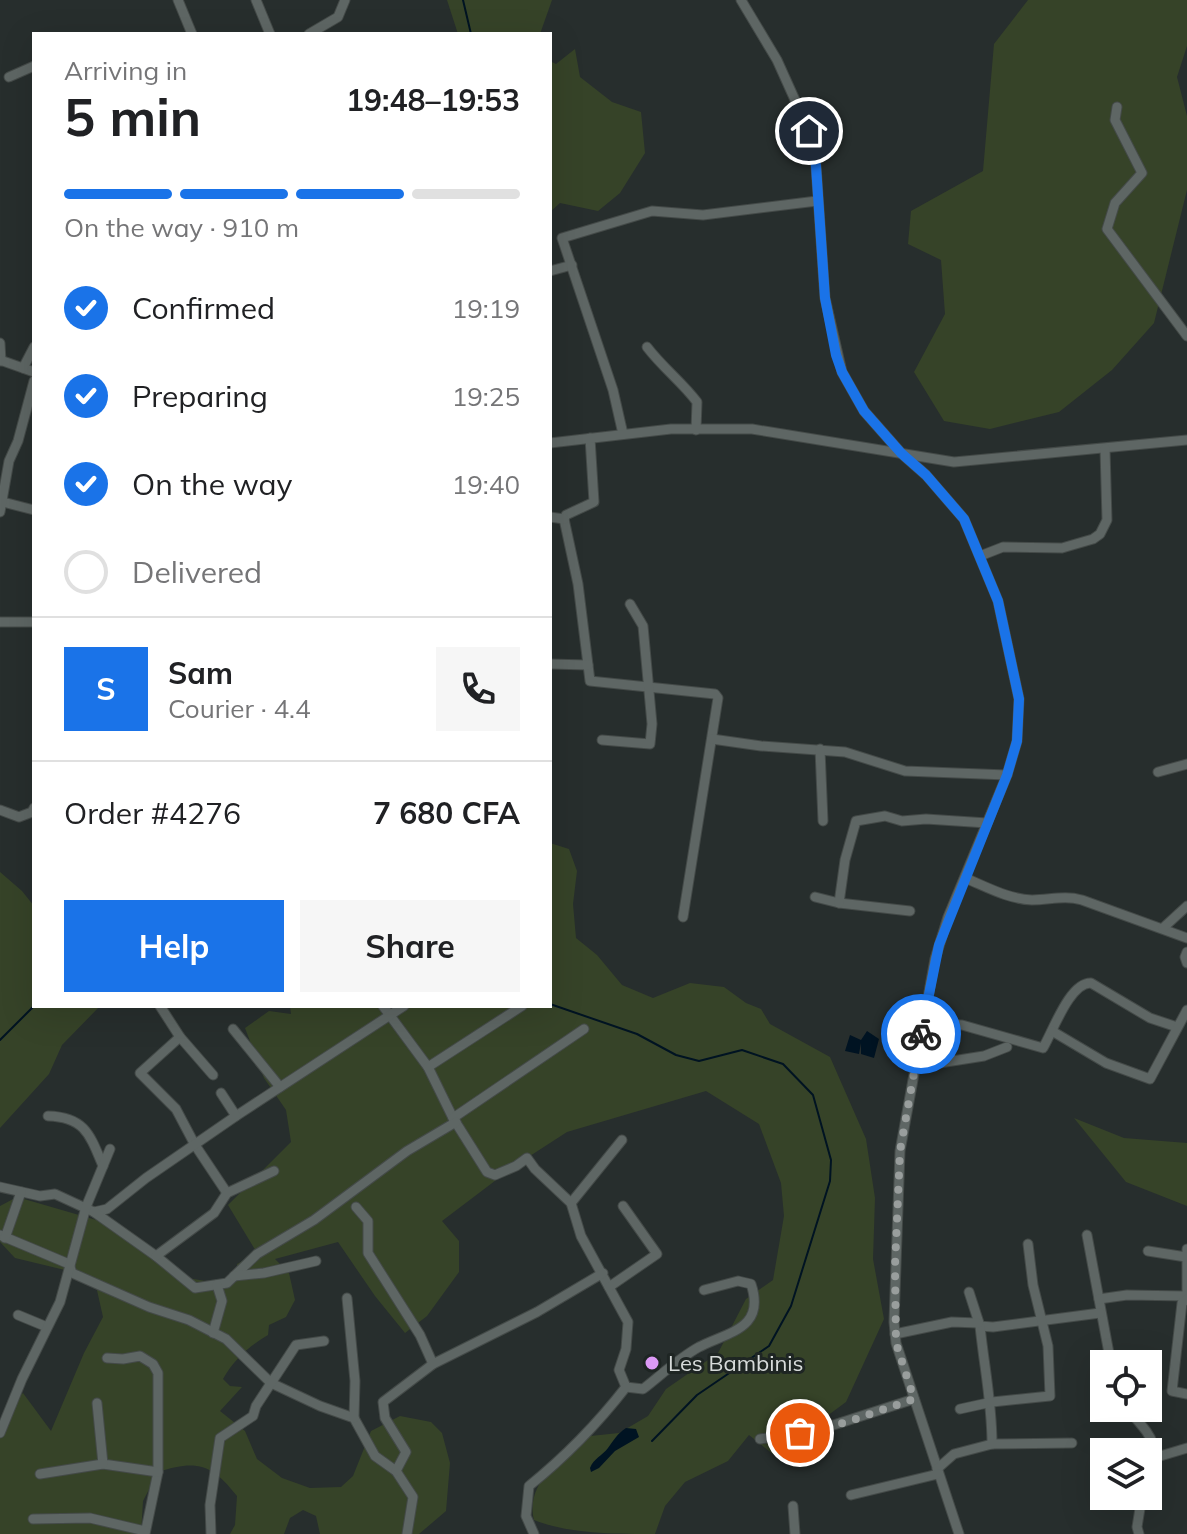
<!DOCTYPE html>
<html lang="en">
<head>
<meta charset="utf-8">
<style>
	body { margin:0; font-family:Mulish,sans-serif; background:#f6f6f6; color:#202124; height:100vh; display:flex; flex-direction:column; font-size:30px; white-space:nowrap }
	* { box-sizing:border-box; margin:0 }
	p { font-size:26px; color:#757577 }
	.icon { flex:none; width:44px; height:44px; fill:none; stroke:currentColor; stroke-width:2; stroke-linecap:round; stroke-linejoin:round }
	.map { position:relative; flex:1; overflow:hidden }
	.panel { position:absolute; left:32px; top:32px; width:520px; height:976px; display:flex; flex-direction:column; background:#fff; border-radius:0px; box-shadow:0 8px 32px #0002 }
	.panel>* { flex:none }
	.controls { position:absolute; left:1090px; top:1350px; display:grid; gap:16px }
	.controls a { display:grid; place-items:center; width:72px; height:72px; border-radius:0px; background:#fff; box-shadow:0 8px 32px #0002; font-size:40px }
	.pin { position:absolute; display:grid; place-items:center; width:68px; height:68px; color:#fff; margin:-34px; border:4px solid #fff; border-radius:50%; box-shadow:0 2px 8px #0007 }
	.courier { position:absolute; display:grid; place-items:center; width:80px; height:80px; margin:-40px; border:6px solid #1a73e8; border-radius:50%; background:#fff; color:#222; box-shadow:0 2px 10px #0007 }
	.headline em { font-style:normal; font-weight:700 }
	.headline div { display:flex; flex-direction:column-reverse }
	.headline { display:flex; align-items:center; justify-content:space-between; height:136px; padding:0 32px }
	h1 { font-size:52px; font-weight:700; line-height:60px }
	.bar { display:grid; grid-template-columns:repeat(4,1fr); gap:12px 8px; align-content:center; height:96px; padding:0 32px }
	.bar i { height:10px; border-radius:6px; background:#e0e0e0 }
	.bar .current { background:#1a73e8 }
	.bar p { grid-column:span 4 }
	.line { display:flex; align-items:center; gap:20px; padding:0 32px; border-top:2px solid #e0e0e0 }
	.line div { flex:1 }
	.round { display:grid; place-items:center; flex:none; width:84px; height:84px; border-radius:0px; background:#f6f6f6 }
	ol { padding:0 32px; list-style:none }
	li { display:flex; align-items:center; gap:24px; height:88px }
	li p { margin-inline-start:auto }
	li .icon { padding:8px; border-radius:50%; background:#1a73e8; color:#fff; stroke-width:4 }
	li:last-child { color:#757577 }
	li i { width:44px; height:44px; border:4px solid #e0e0e0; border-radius:50% }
	.action { display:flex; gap:16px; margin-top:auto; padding:16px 32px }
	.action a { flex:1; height:92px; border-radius:0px; background:#1a73e8; color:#fff; font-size:32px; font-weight:700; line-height:92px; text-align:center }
	.action a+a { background:#f6f6f6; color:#202124 }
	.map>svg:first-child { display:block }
	.green { fill:#364328 }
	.water { fill:#001322 }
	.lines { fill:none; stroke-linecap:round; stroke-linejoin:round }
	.stream { stroke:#001322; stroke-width:2 }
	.minor-casing { stroke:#444a48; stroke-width:11 }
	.minor { stroke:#5e6664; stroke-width:9 }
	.done { stroke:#999e9d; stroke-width:8; stroke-dasharray:0 14.4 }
	.route { stroke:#1a73e8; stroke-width:10 }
	.poi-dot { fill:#dc99f5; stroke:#1e2523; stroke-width:3 }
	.labels { text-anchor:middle; stroke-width:6; stroke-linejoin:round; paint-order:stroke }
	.poi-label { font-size:22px; fill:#d7dbda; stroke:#1e2523; text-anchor:start }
</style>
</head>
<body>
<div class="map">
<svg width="1187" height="1534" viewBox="0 0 1187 1534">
	<rect width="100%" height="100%" fill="#272e2d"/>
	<g class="green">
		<polygon points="447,0 552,0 540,34 458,34"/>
		<polygon points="1028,0 1187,0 1187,46 1177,77 1187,116 1187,190 1154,323 1112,370 1059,412 990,429 944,421 914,372 945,314 941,260 908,244 911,211 983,171 994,44"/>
		<polygon points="575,49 580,77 612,102 641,112 645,153 620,193 598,211 560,203 550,212 550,61 556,64"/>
		<path d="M 550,843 L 569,849 L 577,871 L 573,904 L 576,938 L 597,955 L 622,985 L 653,998 L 690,983 L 724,987 L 746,1003 L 761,1009 L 770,1024 L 830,1057 L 866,1139 L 875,1198 L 873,1259 L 884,1319 L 846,1402 L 774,1455 L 749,1435 L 728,1461 L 685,1482 L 665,1506 L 655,1534 C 616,1534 569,1534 534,1520 C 525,1486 559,1459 581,1437 L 619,1433 L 648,1416 L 666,1389 L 718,1353 L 746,1299 L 773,1280 L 784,1216 L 781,1183 L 759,1124 L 706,1091 L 567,1132 L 516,1165 L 442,1221 L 459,1241 L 459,1272 L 427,1316 L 405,1333 L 375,1296 L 338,1242 L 275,1259 L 289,1273 L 295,1300 L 286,1317 L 269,1325 L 268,1335 C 248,1347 234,1360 223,1379 L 230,1386 L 242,1387 L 220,1411 L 245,1431 L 257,1459 L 282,1478 L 310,1488 L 341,1487 L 353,1476 L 371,1431 L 400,1416 L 431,1422 L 442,1433 L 450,1463 L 446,1511 L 419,1534 L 320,1534 L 316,1516 L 303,1510 L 290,1518 L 284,1534 L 230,1534 L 235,1525 L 237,1496 C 212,1465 198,1459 158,1472 L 143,1501 L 141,1534 L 0,1534 L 0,1425 L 6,1406 L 23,1393 L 51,1431 L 84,1353 L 103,1317 L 94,1277 L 15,1258 L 0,1242 L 0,1206 L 17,1197 L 110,1224 L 175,1276 L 230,1285 L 237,1277 L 237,1264 L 257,1253 L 228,1205 L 291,1142 L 286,1110 L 264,1078 L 245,1028 L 269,1011 L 291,1014 L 290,1006 L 550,1006 Z"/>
		<polygon points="0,872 22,891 34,906 34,1006 100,1006 62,1045 49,1074 0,1128"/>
		<polygon points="1074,1118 1124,1138 1187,1143 1187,1206 1126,1182"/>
	</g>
	<g class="water">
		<polygon points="867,1031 879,1039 874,1058 861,1054 861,1043 859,1054 845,1051 850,1035 861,1040"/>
		<path d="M 626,1428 L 636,1429 L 639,1437 L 615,1451 L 599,1468 L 591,1472 L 590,1468 C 594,1458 602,1456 608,1448 C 614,1440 617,1434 626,1428 Z"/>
	</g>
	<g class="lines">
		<g class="stream">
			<polyline points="463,0 471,34"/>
			<polyline points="550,1004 637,1034 676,1055 699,1061 742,1050 783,1064 813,1095 831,1160 830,1181 791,1306 769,1346 697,1395 652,1441"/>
			<polyline points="0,1040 34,1006"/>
		</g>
		<g class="minor-casing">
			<g id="minor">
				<polyline points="178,0 192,34"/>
				<polyline points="256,0 270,34"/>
				<polyline points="741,0 777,60 809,131 816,166 825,298 842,372 864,411 901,453 926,475 964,519 998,601 1019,699 1017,741 1007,775 948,917 935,959 900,1151 894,1322 896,1343 959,1534"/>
				<polyline points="309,34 338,17 345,0"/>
				<polyline points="9,77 34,66"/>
				<polyline points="1117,107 1115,120 1142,173 1115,203 1107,229 1187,336"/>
				<polyline points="550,271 572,265"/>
				<polyline points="0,343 1,361"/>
				<path d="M 647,347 C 663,368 682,382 697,402 L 696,430"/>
				<polyline points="0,360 34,372"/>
				<polyline points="23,368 34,347"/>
				<polyline points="623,434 613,390 562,238 652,211 703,215 817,201"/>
				<polyline points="590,438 594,502 566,515 564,519 578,584 590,681 715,694 718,698 683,917"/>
				<polyline points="550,443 671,429 752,429 954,462 1187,440"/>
				<polyline points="3,502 34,510"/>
				<polyline points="0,512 9,461 18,441 34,381"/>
				<polyline points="550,517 564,519"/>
				<polyline points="980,556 1003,547 1062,548 1093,539 1100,534 1107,520 1105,449"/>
				<polyline points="0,622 34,622"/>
				<polyline points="550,664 588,665"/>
				<polyline points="712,739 761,746 845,752 905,771 1007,775"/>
				<polyline points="602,740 650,744 652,724 643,626 630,604"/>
				<polyline points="820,749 823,821"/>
				<polyline points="1158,772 1187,764"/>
				<polyline points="0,810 19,817 32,812 34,808"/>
				<path d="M 965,878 C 987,887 1008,899 1032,900 C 1050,900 1064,895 1082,900 L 1187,938"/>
				<polyline points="815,897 839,903 910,911"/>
				<polyline points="839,903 845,860 856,821 885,816 902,821 926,819 987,823"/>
				<polyline points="1163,928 1187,906"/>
				<polyline points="1187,952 1185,957 1187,963"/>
				<polyline points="160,1006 180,1037 213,1075"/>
				<path d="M 383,1006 L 428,1067 L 453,1118 L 487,1172 L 495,1175 L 516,1166 L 527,1158 L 535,1169 L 571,1203 L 581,1236 L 628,1322 L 626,1349 L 619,1370 L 626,1387 L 643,1389 C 661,1375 679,1358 699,1347 C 728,1332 766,1329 751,1284 L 738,1281 L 704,1290"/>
				<path d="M 923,1023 L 962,1025 L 1043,1048 C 1053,1031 1070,982 1091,983 L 1150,1018 L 1177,1027"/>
				<polyline points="233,1029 280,1087"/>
				<polyline points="1052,1031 1106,1063 1150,1079 1187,1010"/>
				<polyline points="180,1037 140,1073 176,1109 195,1145 227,1193"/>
				<polyline points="428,1067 522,1006"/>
				<polyline points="914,1067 984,1056 1007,1047"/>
				<path d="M 48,1116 C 85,1117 90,1135 103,1166"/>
				<polyline points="236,1116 404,1006"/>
				<polyline points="453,1118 584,1029"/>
				<polyline points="0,1187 40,1196 55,1194 94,1212 107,1209 146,1178 236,1116 221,1093"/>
				<polyline points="571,1203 622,1140"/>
				<polyline points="356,1207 368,1221 368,1253 420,1335 433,1364"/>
				<polyline points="94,1212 156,1256 195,1288 227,1283 257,1254 314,1220 407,1151 456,1122"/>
				<polyline points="0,1235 69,1264 72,1273 149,1307 189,1320 226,1339 271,1383 320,1406 354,1418 375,1456 396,1471 413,1497 407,1534"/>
				<polyline points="1087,1235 1111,1364"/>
				<polyline points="5,1238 21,1192"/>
				<polyline points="1187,1249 1187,1296"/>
				<polyline points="1148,1251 1186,1257"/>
				<polyline points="156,1256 214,1213 227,1193 274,1171"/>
				<polyline points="234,1276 264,1273 316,1261"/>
				<polyline points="609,1287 657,1254 623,1206"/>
				<polyline points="969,1292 980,1326 993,1327 1100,1313"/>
				<polyline points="347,1298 355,1381 354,1418"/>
				<polyline points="1099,1299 1127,1295 1186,1296"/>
				<polyline points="1187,1299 1182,1303 1172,1391 1187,1394"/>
				<polyline points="18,1315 47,1327"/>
				<path d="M 980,1326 C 984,1366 992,1402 992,1444"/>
				<polyline points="213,1333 222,1301 217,1285"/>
				<polyline points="895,1334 952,1322 978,1323"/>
				<polyline points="107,1358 123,1359 140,1356 153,1364 158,1373 158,1472 145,1534"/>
				<polyline points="97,1403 103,1464 158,1472"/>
				<path d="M 1127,1408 C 1150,1436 1162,1442 1148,1478"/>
				<polyline points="960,1409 992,1402 1050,1396 1048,1346 1033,1285 1028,1244"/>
				<polyline points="0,1433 22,1379 60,1302 86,1207 110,1149"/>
				<polyline points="760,1439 815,1431 914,1399"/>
				<polyline points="1157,1457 1187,1448"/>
				<polyline points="937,1469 954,1454 992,1444 1072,1443"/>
				<polyline points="396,1471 406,1452 385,1418 383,1402 433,1364 537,1312 603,1273"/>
				<polyline points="40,1474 103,1464"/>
				<polyline points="851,1495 938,1474"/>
				<polyline points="793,1506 795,1534"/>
				<polyline points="33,1519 90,1518 145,1531"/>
				<polyline points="211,1534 210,1505 220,1438 253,1416 256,1406 296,1345 324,1341"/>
				<path d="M 534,1534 L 526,1516 L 529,1486 C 565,1457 598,1423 626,1387"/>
				<polyline points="1139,1534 1137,1527 1142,1496"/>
			</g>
		</g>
		<use href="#minor" class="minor"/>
	</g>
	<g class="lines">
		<polyline class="done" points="800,1433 847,1422 914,1399 896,1343 895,1266 900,1151 921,1034"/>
		<polyline class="route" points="809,131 816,166 825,298 836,355 842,372 864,411 901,453 926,475 964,519 998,601 1019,699 1017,741 1007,775 939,945 921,1034"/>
	</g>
	<circle class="poi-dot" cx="652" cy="1363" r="8"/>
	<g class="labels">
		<g class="poi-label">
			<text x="668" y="1371">Les Bambinis</text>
		</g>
	</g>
</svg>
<div class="controls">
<a><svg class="icon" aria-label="locate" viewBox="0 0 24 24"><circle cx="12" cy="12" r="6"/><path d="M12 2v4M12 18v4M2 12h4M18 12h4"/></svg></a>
<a><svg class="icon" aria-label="layers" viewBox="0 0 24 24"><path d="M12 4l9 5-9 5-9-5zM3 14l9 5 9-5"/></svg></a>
</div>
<div class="pin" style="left:800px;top:1433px;background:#ea580c"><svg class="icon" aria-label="bag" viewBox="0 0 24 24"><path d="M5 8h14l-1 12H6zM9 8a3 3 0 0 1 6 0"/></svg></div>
<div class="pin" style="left:809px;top:131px;background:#1f2937"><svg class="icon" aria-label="home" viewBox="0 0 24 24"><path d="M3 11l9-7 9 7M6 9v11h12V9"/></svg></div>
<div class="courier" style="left:921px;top:1034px"><svg class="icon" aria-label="bike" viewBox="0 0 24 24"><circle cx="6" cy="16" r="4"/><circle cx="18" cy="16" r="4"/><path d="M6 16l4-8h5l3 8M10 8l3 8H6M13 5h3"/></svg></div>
<section class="panel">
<div class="headline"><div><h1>5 min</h1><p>Arriving in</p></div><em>19:48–19:53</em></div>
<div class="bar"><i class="current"></i><i class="current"></i><i class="current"></i><i></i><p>On the way · 910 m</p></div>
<ol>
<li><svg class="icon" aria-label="check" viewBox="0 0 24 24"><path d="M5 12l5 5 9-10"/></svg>Confirmed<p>19:19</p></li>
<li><svg class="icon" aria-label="check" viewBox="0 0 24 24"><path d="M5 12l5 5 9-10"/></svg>Preparing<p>19:25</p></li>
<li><svg class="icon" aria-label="check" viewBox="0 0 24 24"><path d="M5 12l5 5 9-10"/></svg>On the way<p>19:40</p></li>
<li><i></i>Delivered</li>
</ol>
<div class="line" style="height:144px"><b class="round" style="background:#1a73e8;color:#fff">S</b><div><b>Sam</b><p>Courier · 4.4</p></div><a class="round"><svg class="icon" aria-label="phone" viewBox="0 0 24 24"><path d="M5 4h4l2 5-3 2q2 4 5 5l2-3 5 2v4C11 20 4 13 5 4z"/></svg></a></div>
<div class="line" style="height:104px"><div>Order #4276</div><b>7 680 CFA</b></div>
<div class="action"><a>Help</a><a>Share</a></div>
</section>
</div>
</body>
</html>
